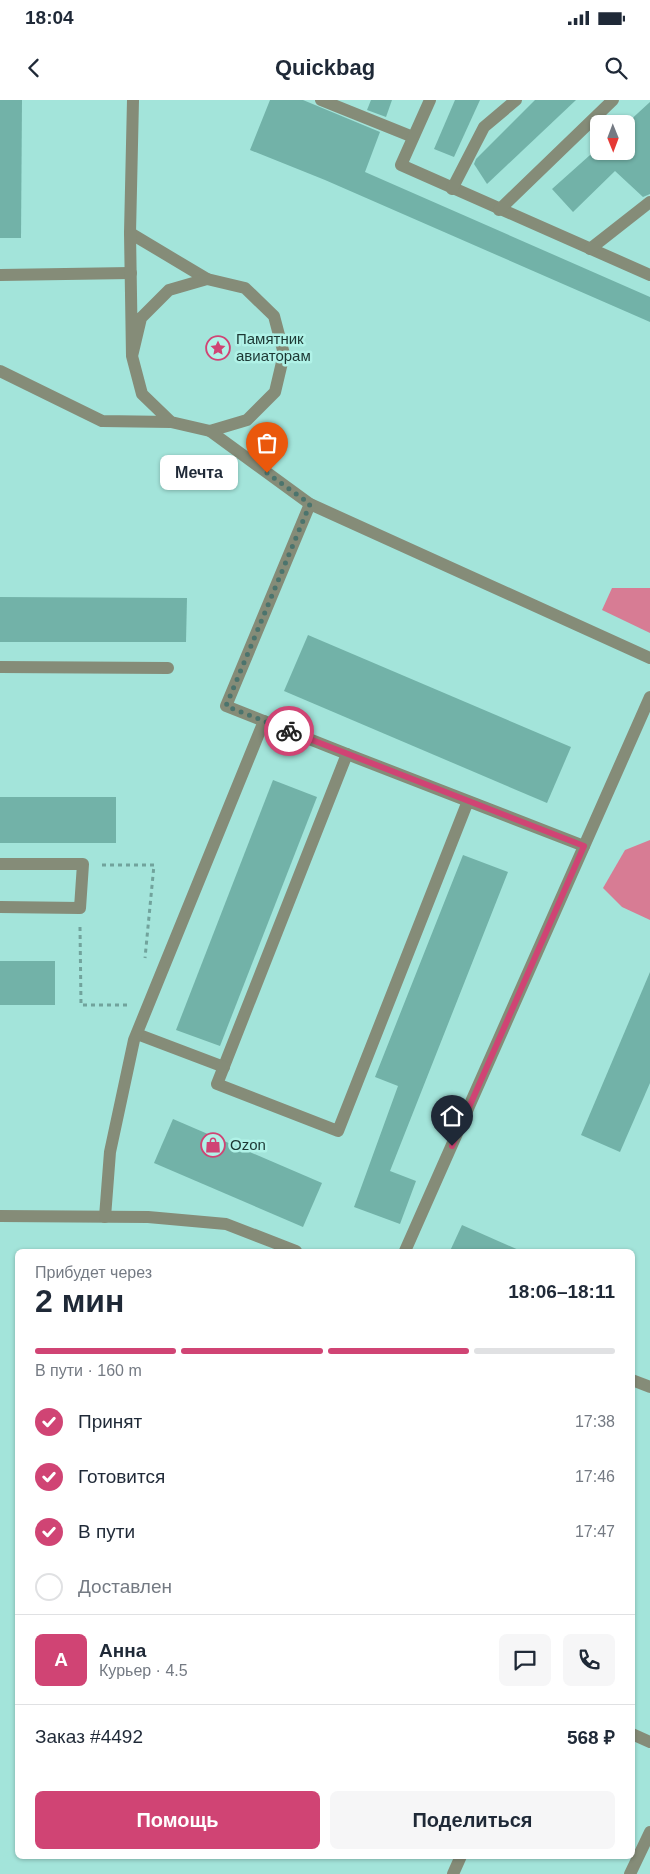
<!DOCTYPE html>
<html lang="ru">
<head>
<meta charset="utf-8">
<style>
	body { margin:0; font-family:Helvetica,sans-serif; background:#f6f6f7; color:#1f2937; height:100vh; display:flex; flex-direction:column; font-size:19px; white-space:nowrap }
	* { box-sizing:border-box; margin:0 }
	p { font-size:16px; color:#747a83 }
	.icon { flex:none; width:28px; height:28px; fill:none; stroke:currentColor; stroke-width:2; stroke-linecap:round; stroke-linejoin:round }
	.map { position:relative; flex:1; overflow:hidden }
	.details { position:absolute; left:15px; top:1149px; width:620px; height:610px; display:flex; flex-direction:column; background:#fff; border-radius:8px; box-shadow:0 1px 4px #0004 }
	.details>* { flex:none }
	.needle { width:32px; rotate:179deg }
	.tools { position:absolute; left:590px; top:15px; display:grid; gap:10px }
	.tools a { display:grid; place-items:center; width:45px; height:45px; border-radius:8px; background:#fff; box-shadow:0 1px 4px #0004; font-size:25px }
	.pin { position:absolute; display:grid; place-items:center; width:42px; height:42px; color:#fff; margin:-51px -21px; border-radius:50% 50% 50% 0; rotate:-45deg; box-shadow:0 0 5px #0007 }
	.pin .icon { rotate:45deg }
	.courier { position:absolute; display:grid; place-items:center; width:50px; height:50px; margin:-25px; border:4px solid #d04474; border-radius:50%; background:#fff; color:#222; box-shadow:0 1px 6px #0007 }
	.bubble { position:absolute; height:35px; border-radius:8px; background:#fff; box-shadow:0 1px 4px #0004; font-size:16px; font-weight:700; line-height:35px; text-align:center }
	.headline em { font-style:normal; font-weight:700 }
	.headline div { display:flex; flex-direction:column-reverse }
	.headline { display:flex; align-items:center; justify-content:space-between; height:85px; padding:0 20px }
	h1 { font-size:32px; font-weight:700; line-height:38px }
	.bar { display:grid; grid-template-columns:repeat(4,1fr); gap:8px 5px; align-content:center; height:60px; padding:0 20px }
	.bar i { height:6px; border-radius:4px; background:#e0e1e3 }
	.bar .active { background:#d04474 }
	.bar p { grid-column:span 4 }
	.line { display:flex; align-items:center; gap:12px; padding:0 20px; border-top:1px solid #e0e1e3 }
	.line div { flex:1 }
	.round { display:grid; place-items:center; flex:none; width:52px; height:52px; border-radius:8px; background:#f6f6f7 }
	ol { padding:0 20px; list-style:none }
	li { display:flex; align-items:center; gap:15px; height:55px }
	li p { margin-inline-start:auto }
	li .icon { padding:5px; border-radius:50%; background:#d04474; color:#fff; stroke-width:4 }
	li:last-child { color:#747a83 }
	li i { width:28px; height:28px; border:2px solid #e0e1e3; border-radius:50% }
	.button { display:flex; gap:10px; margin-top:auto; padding:10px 20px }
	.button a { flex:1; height:58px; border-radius:8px; background:#d04474; color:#fff; font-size:20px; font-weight:700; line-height:58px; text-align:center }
	.button a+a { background:#f6f6f7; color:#1f2937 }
	.status { display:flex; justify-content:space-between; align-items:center; height:35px; padding:0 25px; background:#fff; direction:ltr }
	.status svg { height:14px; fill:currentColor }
	header { display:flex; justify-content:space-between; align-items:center; height:65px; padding:0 20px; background:#fff; font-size:22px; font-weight:700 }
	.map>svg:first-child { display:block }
	.forest { fill:#d77c94 }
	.building { fill:#72b2a8 }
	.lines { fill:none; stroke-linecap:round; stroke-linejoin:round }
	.path { stroke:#71a39c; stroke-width:3; stroke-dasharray:4 4; stroke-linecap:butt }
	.minor { stroke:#858c78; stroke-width:12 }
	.done { stroke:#4b746d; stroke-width:5; stroke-dasharray:0 9 }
	.route { stroke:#d04474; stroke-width:6 }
	.labels { text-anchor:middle; stroke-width:5; stroke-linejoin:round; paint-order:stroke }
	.poi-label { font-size:15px; fill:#1c3733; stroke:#b0f2e7; text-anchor:start }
</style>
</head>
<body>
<div class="status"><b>18:04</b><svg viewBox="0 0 49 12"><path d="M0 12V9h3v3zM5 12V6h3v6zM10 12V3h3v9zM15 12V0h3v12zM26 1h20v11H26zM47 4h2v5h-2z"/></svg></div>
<header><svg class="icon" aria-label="back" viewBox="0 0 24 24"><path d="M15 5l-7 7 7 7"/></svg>Quickbag<svg class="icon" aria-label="search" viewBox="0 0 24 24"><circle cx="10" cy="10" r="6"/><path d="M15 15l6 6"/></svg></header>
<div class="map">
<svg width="650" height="1774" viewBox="0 0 650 1774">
	<rect width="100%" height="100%" fill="#a3e4da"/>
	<g class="forest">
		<polygon points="612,488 650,488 650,533 602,510"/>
		<polygon points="650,740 650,820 622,807 603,788 625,750"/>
	</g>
	<g class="building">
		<polygon points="0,0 22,0 21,138 0,138"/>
		<polygon points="270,0 303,0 380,32 365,72 650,197 650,222 325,80 250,50"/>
		<polygon points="371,0 392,0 386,17 367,10"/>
		<polygon points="455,0 480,0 454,57 434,49"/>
		<polygon points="535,0 576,0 487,84 474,64 476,59"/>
		<polygon points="650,2 650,94 643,97 615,71 573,112 552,89 599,47 599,51 626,51 626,24"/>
		<polygon points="0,497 187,498 186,542 0,542"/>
		<polygon points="308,535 571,647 547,703 284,591"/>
		<polygon points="273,680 317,697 220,946 176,930"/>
		<rect x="0" y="697" width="116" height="46"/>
		<polygon points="463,755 508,772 390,1071 416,1081 400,1124 354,1107 398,986 375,977"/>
		<rect x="0" y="861" width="55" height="44"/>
		<polygon points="650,872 650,983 620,1052 581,1035"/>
		<polygon points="173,1019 322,1083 303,1127 154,1063"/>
		<polygon points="462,1125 521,1151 450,1151"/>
	</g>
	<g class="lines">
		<g class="path">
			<polyline points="102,765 154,765 145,858"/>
			<polyline points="80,827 81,905 127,905"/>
		</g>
		<g class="minor">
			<polyline points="321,0 413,37"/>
			<polyline points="430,0 401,65 650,175"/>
			<polyline points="452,89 484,27 516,0"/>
			<polyline points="499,110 613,0"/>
			<polyline points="130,133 207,179"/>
			<polyline points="590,149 650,102"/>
			<polyline points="0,175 131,173"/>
			<polyline points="132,256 141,218 169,190 207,179 245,188 274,216 284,254 275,292 247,320 210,331 171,322 142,294 132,256 130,133 133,0"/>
			<polyline points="0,271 102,321 171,322"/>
			<polyline points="210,331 310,404 650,558"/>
			<polyline points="310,404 226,606 347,654"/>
			<polyline points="0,567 168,568"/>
			<polyline points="468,701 338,1031 217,984 347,654 584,746"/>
			<polyline points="0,764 83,764 80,808 0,807"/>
			<polyline points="137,934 224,967"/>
			<polyline points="0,1116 148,1117 226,1124 296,1151"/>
			<polyline points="105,1117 110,1052 134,940 264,621"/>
			<polyline points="405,1151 650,597"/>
			<polyline points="632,1280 650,1287"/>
			<polyline points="632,1634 650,1642"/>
			<polyline points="453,1774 461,1756"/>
			<polyline points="630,1774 650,1732"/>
		</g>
	</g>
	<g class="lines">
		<polyline class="done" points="267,373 310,404 226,606 289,631"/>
		<polyline class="route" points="289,631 584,746 452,1046"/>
	</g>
	<defs>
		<g id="sight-ring" transform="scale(1.25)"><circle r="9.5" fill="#b0f2e7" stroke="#d04474" stroke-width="1.5"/><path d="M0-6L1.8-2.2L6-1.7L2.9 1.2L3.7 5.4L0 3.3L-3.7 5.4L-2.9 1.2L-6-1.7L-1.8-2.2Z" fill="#d04474"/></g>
		<g id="shop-ring" transform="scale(1.25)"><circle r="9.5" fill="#b0f2e7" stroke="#d04474" stroke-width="1.5"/><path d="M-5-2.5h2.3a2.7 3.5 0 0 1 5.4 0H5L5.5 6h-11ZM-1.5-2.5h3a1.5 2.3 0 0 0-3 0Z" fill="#d04474"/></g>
	</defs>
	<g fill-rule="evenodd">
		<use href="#sight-ring" x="218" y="248"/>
		<use href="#shop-ring" x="213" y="1045"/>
	</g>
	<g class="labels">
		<g class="poi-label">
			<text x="236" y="244">Памятник<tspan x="236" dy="17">авиаторам</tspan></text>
			<text x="230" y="1050">Ozon</text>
		</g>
	</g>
</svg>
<div class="tools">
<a><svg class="needle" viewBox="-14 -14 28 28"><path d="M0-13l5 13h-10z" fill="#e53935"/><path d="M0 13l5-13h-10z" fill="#747a83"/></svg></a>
</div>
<div class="pin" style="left:267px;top:373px;background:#ea580c"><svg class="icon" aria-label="bag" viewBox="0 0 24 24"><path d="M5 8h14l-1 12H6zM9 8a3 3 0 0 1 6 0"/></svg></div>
<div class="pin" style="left:452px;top:1046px;background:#1f2937"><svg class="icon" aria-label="home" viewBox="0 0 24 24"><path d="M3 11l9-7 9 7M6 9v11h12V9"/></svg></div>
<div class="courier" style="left:289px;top:631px"><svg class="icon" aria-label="bike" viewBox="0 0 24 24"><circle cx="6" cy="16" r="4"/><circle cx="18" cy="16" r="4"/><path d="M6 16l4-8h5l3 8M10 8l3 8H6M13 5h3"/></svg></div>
<div class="bubble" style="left:160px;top:355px;width:78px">Мечта</div>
<section class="details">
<div class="headline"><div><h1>2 мин</h1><p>Прибудет через</p></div><em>18:06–18:11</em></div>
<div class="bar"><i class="active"></i><i class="active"></i><i class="active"></i><i></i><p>В пути · 160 m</p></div>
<ol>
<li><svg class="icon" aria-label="check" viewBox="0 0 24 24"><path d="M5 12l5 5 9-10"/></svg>Принят<p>17:38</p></li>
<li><svg class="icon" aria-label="check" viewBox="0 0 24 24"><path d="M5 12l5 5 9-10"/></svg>Готовится<p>17:46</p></li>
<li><svg class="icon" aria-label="check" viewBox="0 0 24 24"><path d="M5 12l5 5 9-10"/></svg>В пути<p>17:47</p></li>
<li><i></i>Доставлен</li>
</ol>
<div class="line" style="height:90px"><b class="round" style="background:#d04474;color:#fff">А</b><div><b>Анна</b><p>Курьер · 4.5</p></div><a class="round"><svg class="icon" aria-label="chat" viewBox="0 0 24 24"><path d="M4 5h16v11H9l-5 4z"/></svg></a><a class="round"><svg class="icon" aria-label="phone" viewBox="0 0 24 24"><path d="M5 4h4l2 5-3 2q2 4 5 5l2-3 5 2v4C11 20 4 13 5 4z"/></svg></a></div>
<div class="line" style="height:65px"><div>Заказ #4492</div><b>568 ₽</b></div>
<div class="button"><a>Помощь</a><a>Поделиться</a></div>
</section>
</div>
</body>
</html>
